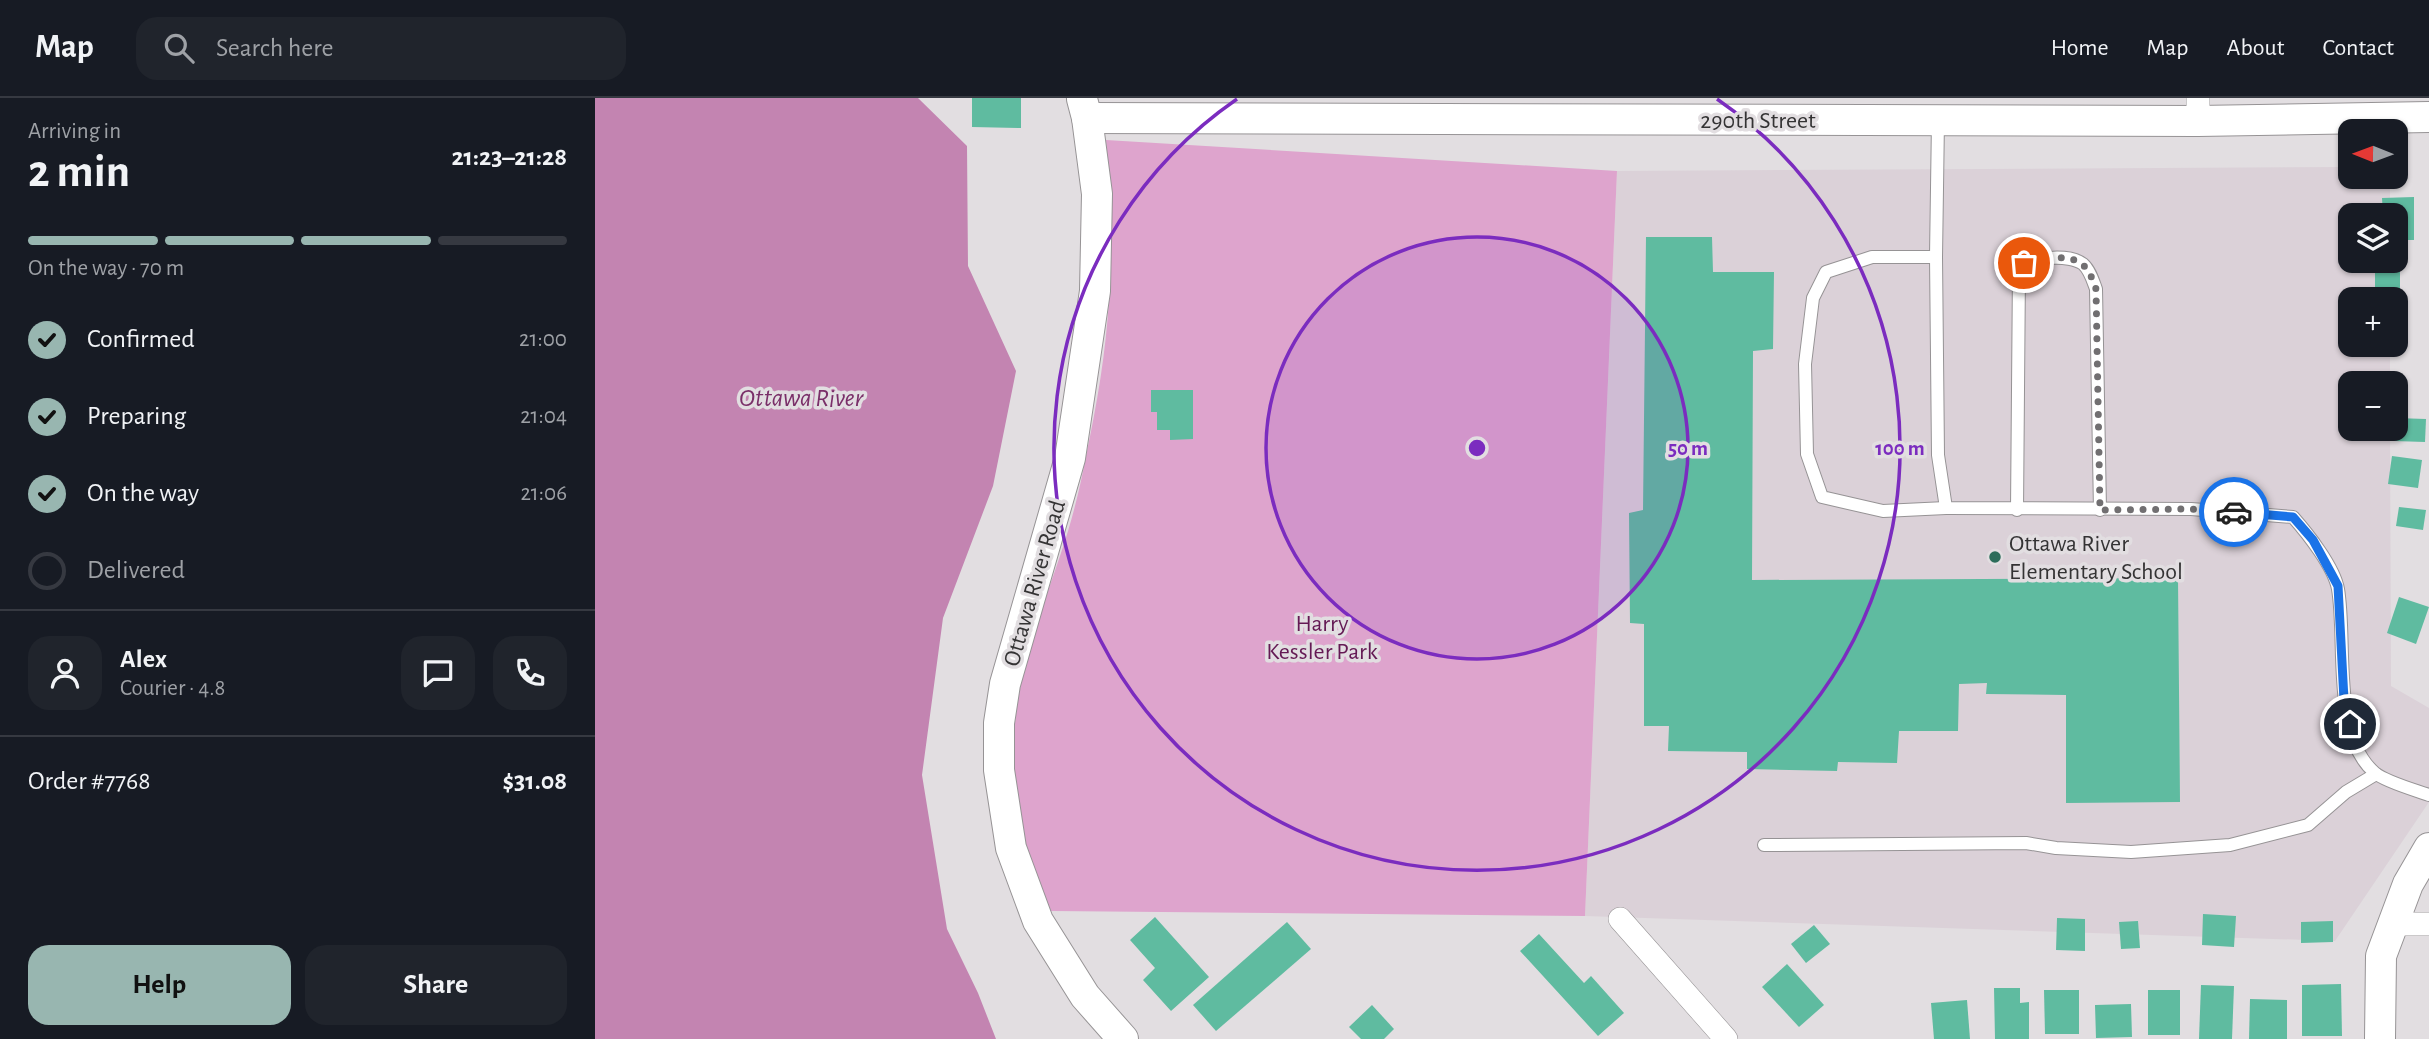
<!DOCTYPE html>
<html lang="en">
<head>
<meta charset="utf-8">
<style>
	body { margin:0; font-family:"Alegreya Sans",sans-serif; background:#20242c; color:#f1f3f6; height:100vh; display:flex; flex-direction:column; font-size:26px; white-space:nowrap }
	* { box-sizing:border-box; margin:0 }
	p { font-size:23px; color:#9ea1a6 }
	.icon { flex:none; width:38px; height:38px; fill:none; stroke:currentColor; stroke-width:2; stroke-linecap:round; stroke-linejoin:round }
	.map { position:relative; flex:1; overflow:hidden }
	.side { display:flex; flex-direction:column; background:#171b24; width:595px }
	.side>* { flex:none }
	.needle { width:46px; rotate:271deg }
	.controls { position:absolute; left:1743px; top:21px; display:grid; gap:14px }
	.controls a { display:grid; place-items:center; width:70px; height:70px; border-radius:14px; background:#171b24; box-shadow:0 2px 5px #0004; font-size:35px }
	.pin { position:absolute; display:grid; place-items:center; width:60px; height:60px; color:#fff; margin:-30px; border:4px solid #fff; border-radius:50%; box-shadow:0 2px 7px #0007 }
	.courier { position:absolute; display:grid; place-items:center; width:70px; height:70px; margin:-35px; border:5px solid #1a73e8; border-radius:50%; background:#fff; color:#222; box-shadow:0 2px 9px #0007 }
	.summary em { font-style:normal; font-weight:700 }
	.summary div { display:flex; flex-direction:column-reverse }
	.summary { display:flex; align-items:center; justify-content:space-between; height:119px; padding:0 28px }
	h1 { font-size:46px; font-weight:700; line-height:52px }
	.bar { display:grid; grid-template-columns:repeat(4,1fr); gap:10px 7px; align-content:center; height:84px; padding:0 28px }
	.bar i { height:9px; border-radius:5px; background:#363941 }
	.bar .on { background:#98b6b0 }
	.bar p { grid-column:span 4 }
	.line { display:flex; align-items:center; gap:18px; padding:0 28px; border-top:2px solid #363941 }
	.line div { flex:1 }
	.round { display:grid; place-items:center; flex:none; width:74px; height:74px; border-radius:21px; background:#20242c }
	ol { padding:0 28px; list-style:none }
	li { display:flex; align-items:center; gap:21px; height:77px }
	li p { margin-inline-start:auto }
	li .icon { padding:7px; border-radius:50%; background:#98b6b0; color:#111; stroke-width:4 }
	li:last-child { color:#9ea1a6 }
	li i { width:38px; height:38px; border:4px solid #363941; border-radius:50% }
	.action { display:flex; gap:14px; margin-top:auto; padding:14px 28px }
	.action a { flex:1; height:80px; border-radius:21px; background:#98b6b0; color:#111; font-size:28px; font-weight:700; line-height:80px; text-align:center }
	.action a+a { background:#20242c; color:#f1f3f6 }
	header { display:flex; align-items:center; gap:42px; box-sizing:border-box; height:98px; padding:0 35px; background:#171b24; border-bottom:2px solid #363941 }
	header strong { font-size:33px }
	nav { display:flex; gap:38px; margin-inline-start:auto; font-size:24px }
	.search { width:490px; height:63px; background:#20242c; display:flex; align-items:center; gap:18px; box-sizing:border-box; padding:0 24px; border-radius:21px; color:#9ea1a6; font-size:26px }
	main { display:flex; flex:1; min-height:0 }
	.map>svg:first-child { display:block }
	.built { fill:#dbd1d8 }
	.green { fill:#dea4cd }
	.water { fill:#c384b1 }
	.building { fill:#5fbba0 }
	.lines { fill:none; stroke-linecap:round; stroke-linejoin:round }
	.service-casing { stroke:#969395; stroke-width:14 }
	.minor-casing { stroke:#969395; stroke-width:24 }
	.tertiary-casing { stroke:#969395; stroke-width:32 }
	.service { stroke:#fff; stroke-width:12 }
	.minor { stroke:#fff; stroke-width:23 }
	.tertiary { stroke:#fff; stroke-width:30 }
	.done { stroke:#716f71; stroke-width:7; stroke-dasharray:0 12.6 }
	.route { stroke:#1a73e8; stroke-width:9 }
	.ring { fill:none; stroke:#7b2cbf; stroke-width:3.5 }
	.poi-dot { fill:#2c6c5a; stroke:#e2dee1; stroke-width:2.5 }
	.labels { text-anchor:middle; stroke-width:7; stroke-linejoin:round; paint-order:stroke }
	.street-label { font-size:24px; fill:#343334; stroke:#e2dee1 }
	.poi-label { font-size:24px; fill:#343334; stroke:#e2dee1; text-anchor:start }
	.park-label { font-size:24px; fill:#641954; stroke:#e2dee1 }
	.water-label { font-size:26px; font-style:italic; fill:#7a2f69; stroke:#e2dee1 }
	.centre { fill:#7b2cbf; stroke:#e2dee1; stroke-width:3.5 }
	.ring-label { font-size:21px; text-anchor:middle; font-weight:bold; fill:#7b2cbf; stroke:#e2dee1; stroke-width:7; stroke-linejoin:round; paint-order:stroke }
</style>
</head>
<body>
<header>
<strong>Map</strong>
<div class="search"><svg class="icon" aria-label="search" viewBox="0 0 24 24"><circle cx="10" cy="10" r="6"/><path d="M15 15l6 6"/></svg>Search here</div>
<nav><a>Home</a><a>Map</a><a>About</a><a>Contact</a></nav>
</header>
<main>
<section class="side">
<div class="summary"><div><h1>2 min</h1><p>Arriving in</p></div><em>21:23–21:28</em></div>
<div class="bar"><i class="on"></i><i class="on"></i><i class="on"></i><i></i><p>On the way · 70 m</p></div>
<ol>
<li><svg class="icon" aria-label="check" viewBox="0 0 24 24"><path d="M5 12l5 5 9-10"/></svg>Confirmed<p>21:00</p></li>
<li><svg class="icon" aria-label="check" viewBox="0 0 24 24"><path d="M5 12l5 5 9-10"/></svg>Preparing<p>21:04</p></li>
<li><svg class="icon" aria-label="check" viewBox="0 0 24 24"><path d="M5 12l5 5 9-10"/></svg>On the way<p>21:06</p></li>
<li><i></i>Delivered</li>
</ol>
<div class="line" style="height:126px"><a class="round"><svg class="icon" aria-label="person" viewBox="0 0 24 24"><circle cx="12" cy="8" r="4"/><path d="M4 21q1-7 8-7t8 7"/></svg></a><div><b>Alex</b><p>Courier · 4.8</p></div><a class="round"><svg class="icon" aria-label="chat" viewBox="0 0 24 24"><path d="M4 5h16v11H9l-5 4z"/></svg></a><a class="round"><svg class="icon" aria-label="phone" viewBox="0 0 24 24"><path d="M5 4h4l2 5-3 2q2 4 5 5l2-3 5 2v4C11 20 4 13 5 4z"/></svg></a></div>
<div class="line" style="height:91px"><div>Order #7768</div><b>$31.08</b></div>
<div class="action"><a>Help</a><a>Share</a></div>
</section>
<div class="map">
<svg width="1834" height="941" viewBox="0 0 1834 941">
	<rect width="100%" height="100%" fill="#e2dee1"/>
	<polygon class="built" points="1755,69 1755,79 1795,79 1795,117 1755,117 1755,163 1795,163 1795,201 1755,201 1755,247 1795,247 1795,285 1755,285 1755,331 1795,331 1796,588 1834,610 1834,704 1740,843 990,818 1022,73"/>
	<path class="green" d="M 511,42 L 1022,73 L 990,818 L 456,813 C 424,749 411,673 423,602 C 431,551 450,503 466,455 C 477,423 485,390 491,358 C 502,306 511,254 514,201 C 518,148 514,95 511,42 Z"/>
	<polygon class="water" points="0,0 323,0 372,48 373,168 421,273 398,388 348,520 327,677 352,831 383,895 401,941 0,941"/>
	<g class="building">
		<polygon points="377,0 426,0 426,30 377,29"/>
		<polygon points="1819,99 1819,142 1801,142 1801,117 1788,117 1787,100"/>
		<polygon points="1051,139 1117,139 1118,174 1179,174 1178,251 1158,253 1157,482 1583,480 1585,704 1471,705 1471,597 1391,596 1392,585 1364,586 1363,633 1304,633 1302,665 1243,664 1242,673 1152,671 1152,654 1073,653 1074,628 1049,628 1049,526 1035,525 1034,415 1048,412"/>
		<rect x="1780" y="165" width="25" height="33"/>
		<polygon points="556,292 598,292 598,341 575,342 575,332 562,332 562,314 556,314"/>
		<polygon points="1801,320 1831,321 1830,344 1799,343"/>
		<polygon points="1797,358 1827,362 1823,390 1793,386"/>
		<polygon points="1804,409 1831,412 1828,432 1801,428"/>
		<polygon points="1804,499 1834,509 1821,546 1792,535"/>
		<polygon points="1608,816 1641,818 1639,849 1607,847"/>
		<polygon points="560,819 614,879 576,913 548,882 560,870 535,842"/>
		<polygon points="1462,820 1490,821 1490,853 1461,852"/>
		<polygon points="1543,823 1545,850 1526,851 1524,824"/>
		<polygon points="1738,823 1738,844 1706,845 1706,824"/>
		<polygon points="692,824 716,851 621,933 598,907"/>
		<polygon points="1219,827 1235,846 1211,865 1196,846"/>
		<polygon points="944,836 989,885 996,878 1029,915 1003,938 925,853"/>
		<polygon points="1192,866 1229,907 1204,929 1167,889"/>
		<polygon points="1746,886 1747,938 1707,938 1707,887"/>
		<polygon points="1606,887 1639,888 1637,941 1604,941"/>
		<polygon points="1399,890 1425,890 1425,905 1434,904 1434,941 1400,941"/>
		<polygon points="1449,892 1484,892 1484,936 1450,936"/>
		<rect x="1553" y="892" width="32" height="45"/>
		<polygon points="1655,901 1692,902 1692,941 1654,941"/>
		<polygon points="1372,902 1375,941 1339,941 1336,905"/>
		<polygon points="1536,906 1537,939 1501,940 1500,907"/>
		<polygon points="777,907 799,931 789,941 766,941 754,929"/>
	</g>
	<g class="lines">
		<g class="service-casing">
			<g id="service">
				<path d="M 1343,22 L 1341,159 L 1343,357 L 1351,410 L 1596,411 L 1698,419 C 1713,436 1739,469 1743,491 C 1752,543 1736,638 1780,675 C 1791,684 1820,692 1834,697"/>
				<polyline points="1341,159 1277,159 1231,174 1218,200 1210,266 1212,356 1227,399 1288,413 1351,410"/>
				<path d="M 1422,412 L 1424,171 C 1434,158 1475,156 1488,166 C 1495,172 1498,183 1501,191 L 1505,412"/>
				<polyline points="1169,747 1431,745 1461,750 1536,754 1635,747 1713,727 1751,694 1781,676"/>
			</g>
		</g>
		<g class="minor-casing">
			<g id="minor">
				<polyline points="1603,0 1603,23"/>
				<polyline points="1025,821 1131,941"/>
				<polyline points="1796,826 1834,826"/>
			</g>
		</g>
		<g class="tertiary-casing">
			<g id="tertiary">
				<polyline points="487,1 492,20 502,96 500,193 475,360 410,586 404,625 404,672 416,750 443,823 490,898 528,941"/>
				<polyline points="492,20 1603,23 1834,19"/>
				<polyline points="1785,941 1786,858 1813,786 1834,750"/>
			</g>
		</g>
		<use href="#service" class="service"/>
		<use href="#minor" class="minor"/>
		<use href="#tertiary" class="tertiary"/>
	</g>
	<g class="lines">
		<path class="done" d="M 1429,165 C 1444,160 1475,155 1488,167 C 1495,173 1498,183 1501,191 L 1505,412 L 1596,411 L 1639,414"/>
		<polyline class="route" points="1639,414 1698,419 1718,442 1743,488 1749,602 1755,626"/>
	</g>
	<circle cx="882" cy="350" r="211" fill="#7b2cbf" fill-opacity=".12"/>
	<g class="ring">
		<circle cx="882" cy="350" r="211"/>
		<path d="M1122 1A423 423 0 1 1 642 1"/>
	</g>
	<circle class="poi-dot" cx="1400" cy="459" r="7"/>
	<g class="labels">
		<g class="street-label">
			<text x="1163" y="30">290th Street</text>
			<text transform="translate(439 485) rotate(-74)" y="8">Ottawa River Road</text>
		</g>
		<g class="poi-label">
			<text x="1414" y="453">Ottawa River<tspan x="1414" dy="28">Elementary School</tspan></text>
		</g>
		<g class="park-label">
			<text x="727" y="533">Harry<tspan x="727" dy="28">Kessler Park</tspan></text>
		</g>
		<g class="water-label">
			<text x="206" y="308">Ottawa River</text>
		</g>
	</g>
	<circle cx="882" cy="350" r="10" class="centre"/>
	<g class="ring-label">
		<text x="1093" y="357">50 m</text>
		<text x="1305" y="357">100 m</text>
	</g>
</svg>
<div class="controls">
<a><svg class="needle" viewBox="-14 -14 28 28"><path d="M0-13l5 13h-10z" fill="#e53935"/><path d="M0 13l5-13h-10z" fill="#9ea1a6"/></svg></a>
<a><svg class="icon" aria-label="layers" viewBox="0 0 24 24"><path d="M12 4l9 5-9 5-9-5zM3 14l9 5 9-5"/></svg></a>
<a>+</a>
<a>−</a>
</div>
<div class="pin" style="left:1429px;top:165px;background:#ea580c"><svg class="icon" aria-label="bag" viewBox="0 0 24 24"><path d="M5 8h14l-1 12H6zM9 8a3 3 0 0 1 6 0"/></svg></div>
<div class="pin" style="left:1755px;top:626px;background:#1f2937"><svg class="icon" aria-label="home" viewBox="0 0 24 24"><path d="M3 11l9-7 9 7M6 9v11h12V9"/></svg></div>
<div class="courier" style="left:1639px;top:414px"><svg class="icon" aria-label="car" viewBox="0 0 24 24"><path d="M5 17H2v-5l4-1 3-4h7l3 4 3 1v5h-3M9 17h6M6 11h13"/><circle cx="7" cy="17" r="2"/><circle cx="17" cy="17" r="2"/></svg></div>
</div>
</main>
</body>
</html>
